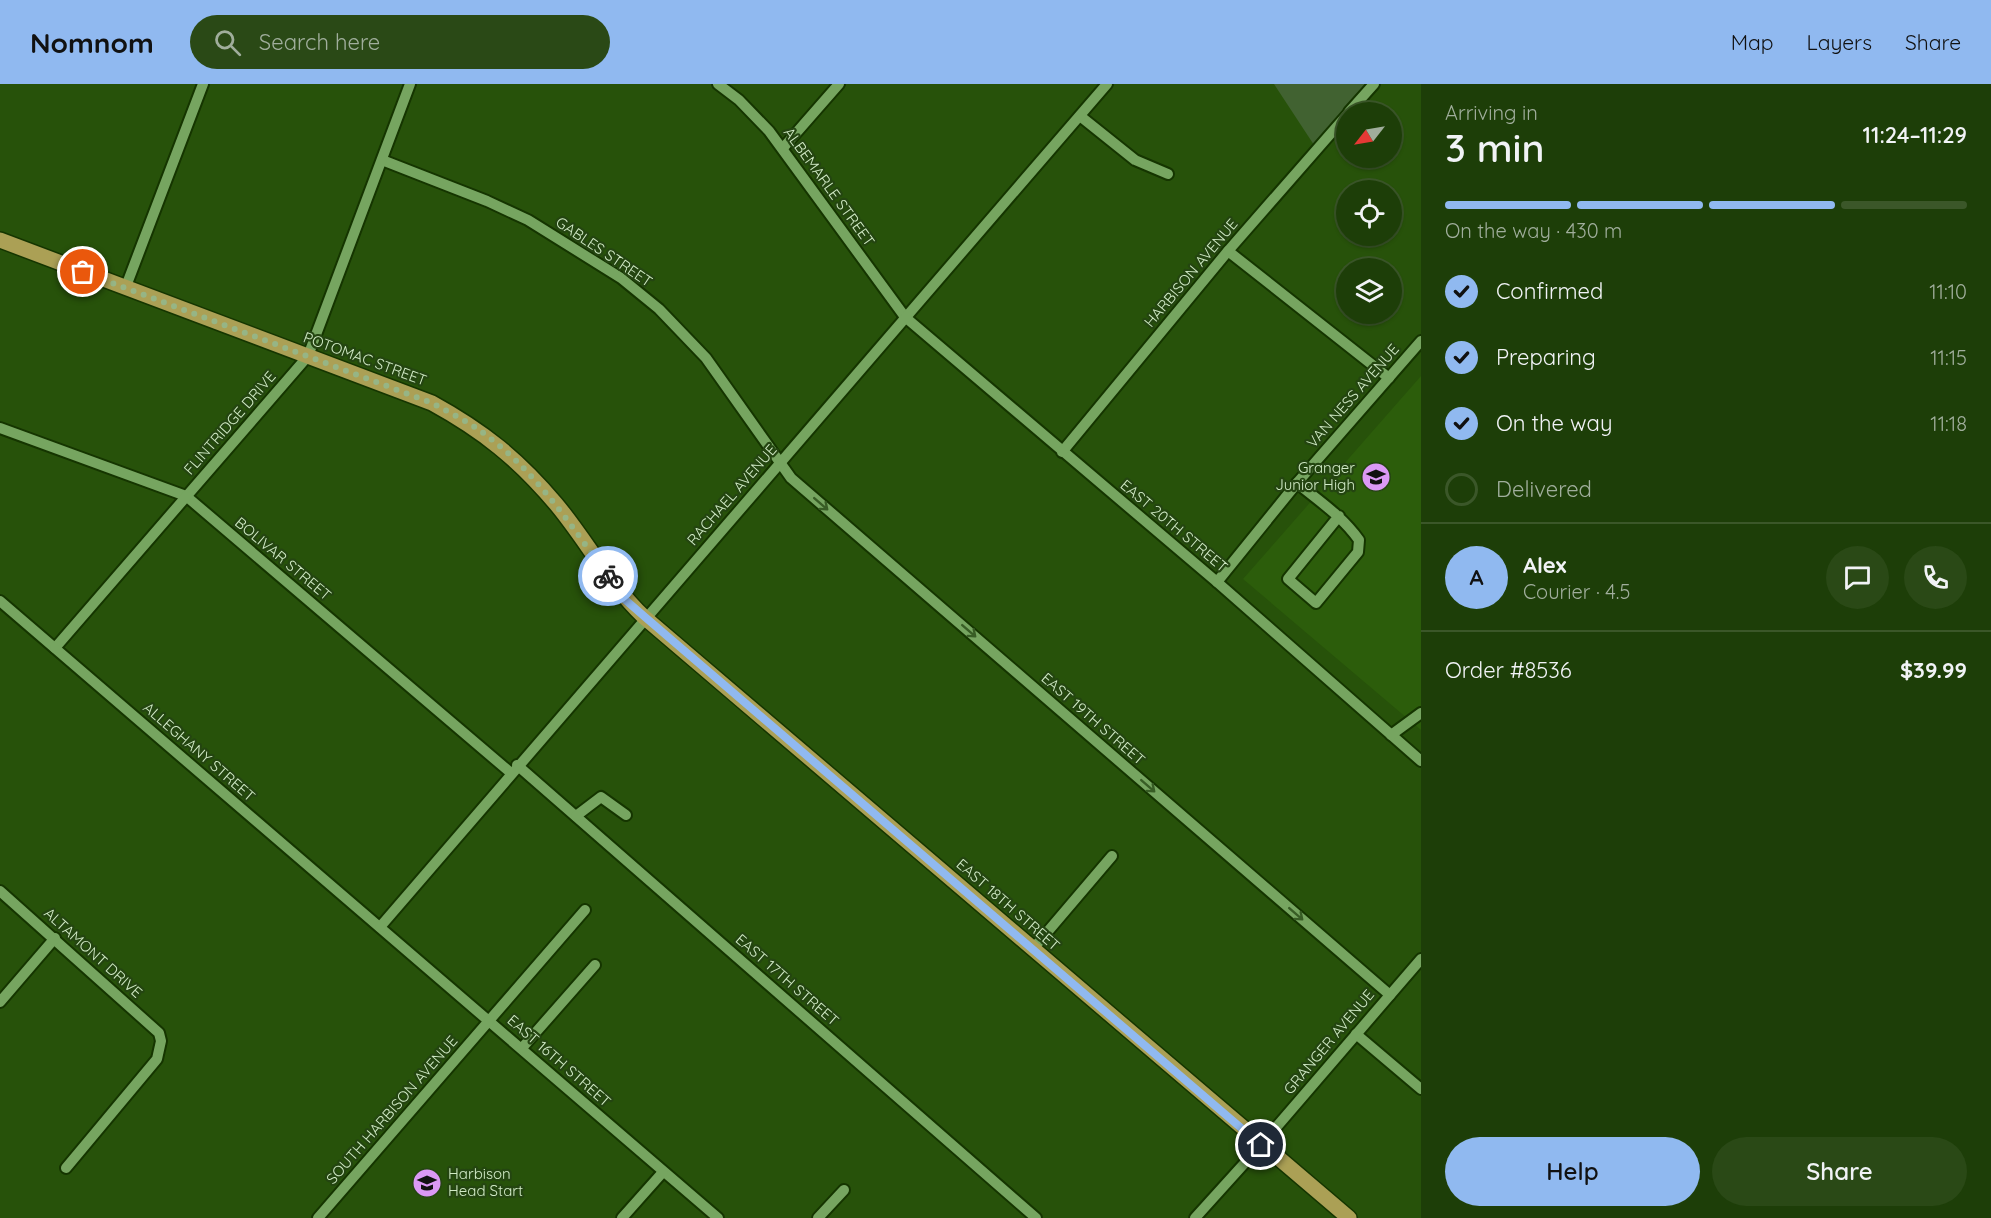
<!DOCTYPE html>
<html lang="en">
<head>
<meta charset="utf-8">
<style>
	body { margin:0; font-family:Quicksand,sans-serif; background:#2a4916; color:#f1f3f6; height:100vh; display:flex; flex-direction:column; font-size:22px; white-space:nowrap }
	* { box-sizing:border-box; margin:0 }
	p { font-size:20px; color:#a0ae9c }
	.icon { flex:none; width:33px; height:33px; fill:none; stroke:currentColor; stroke-width:2; stroke-linecap:round; stroke-linejoin:round }
	.map { position:relative; flex:1; overflow:hidden }
	.drawer { display:flex; flex-direction:column; background:#1d3e08; width:570px }
	.drawer>* { flex:none }
	.needle { width:39px; rotate:239deg }
	.buttons { position:absolute; left:1336px; top:18px; display:grid; gap:12px }
	.buttons a { display:grid; place-items:center; width:66px; height:66px; border-radius:50%; background:#1d3e08; box-shadow:0 2px 4px #0004,0 0 0 2px #3b5729; font-size:30px }
	.pin { position:absolute; display:grid; place-items:center; width:51px; height:51px; color:#fff; margin:-26px; border:3px solid #fff; border-radius:50%; box-shadow:0 2px 6px #0007 }
	.courier { position:absolute; display:grid; place-items:center; width:60px; height:60px; margin:-30px; border:4px solid #90b9f0; border-radius:50%; background:#fff; color:#222; box-shadow:0 2px 8px #0007 }
	.summary em { font-style:normal; font-weight:600 }
	.summary div { display:flex; flex-direction:column-reverse }
	.summary { display:flex; align-items:center; justify-content:space-between; height:102px; padding:0 24px }
	h1 { font-size:39px; font-weight:600; line-height:45px }
	.bar { display:grid; grid-template-columns:repeat(4,1fr); gap:9px 6px; align-content:center; height:72px; padding:0 24px }
	.bar i { height:8px; border-radius:4px; background:#3b5729 }
	.bar .active { background:#90b9f0 }
	.bar p { grid-column:span 4 }
	.line { display:flex; align-items:center; gap:15px; padding:0 24px; border-top:2px solid #3b5729 }
	.line div { flex:1 }
	.round { display:grid; place-items:center; flex:none; width:63px; height:63px; border-radius:32px; background:#2a4916 }
	ol { padding:0 24px; list-style:none }
	li { display:flex; align-items:center; gap:18px; height:66px }
	li p { margin-inline-start:auto }
	li .icon { padding:6px; border-radius:50%; background:#90b9f0; color:#111; stroke-width:4 }
	li:last-child { color:#a0ae9c }
	li i { width:33px; height:33px; border:3px solid #3b5729; border-radius:50% }
	.button { display:flex; gap:12px; margin-top:auto; padding:12px 24px }
	.button a { flex:1; height:69px; border-radius:36px; background:#90b9f0; color:#111; font-size:24px; font-weight:600; line-height:69px; text-align:center }
	.button a+a { background:#2a4916; color:#f1f3f6 }
	header { display:flex; align-items:center; gap:36px; box-sizing:border-box; height:84px; padding:0 30px; background:#90b9f0; color:#111 }
	header strong { font-size:28px }
	nav { display:flex; gap:33px; margin-inline-start:auto; font-size:21px }
	.search { width:420px; height:54px; background:#2a4916; display:flex; align-items:center; gap:15px; box-sizing:border-box; padding:0 21px; border-radius:33px; color:#a0ae9c; font-size:22px }
	main { display:flex; flex:1; min-height:0 }
	.map>svg:first-child { display:block }
	.built { fill:#2c5d0b }
	.green { fill:#416231 }
	.lines { fill:none; stroke-linecap:round; stroke-linejoin:round }
	.minor-casing { stroke:#153500; stroke-width:14 }
	.major-casing { stroke:#153500; stroke-width:18 }
	.minor { stroke:#76a560; stroke-width:10 }
	.major { stroke:#aba055; stroke-width:15 }
	.oneway { stroke:#385d25 }
	.done { stroke:#96b585; stroke-width:6; stroke-dasharray:0 10.8 }
	.route { stroke:#90b9f0; stroke-width:8 }
	.labels { text-anchor:middle; stroke-width:4.5; stroke-linejoin:round; paint-order:stroke }
	.street-label { font-size:15px; fill:#d2ebc7; stroke:#244511 }
	.poi-label { font-size:15px; fill:#d2ebc7; stroke:#244511; text-anchor:end }
</style>
</head>
<body>
<header>
<strong>Nomnom</strong>
<div class="search"><svg class="icon" aria-label="search" viewBox="0 0 24 24"><circle cx="10" cy="10" r="6"/><path d="M15 15l6 6"/></svg>Search here</div>
<nav><a>Map</a><a>Layers</a><a>Share</a></nav>
</header>
<main>
<div class="map">
<svg width="1421" height="1134" viewBox="0 0 1421 1134">
	<rect width="100%" height="100%" fill="#27520a"/>
	<polygon class="built" points="1421,292 1421,646 1243,495"/>
	<polygon class="green" points="1274,0 1365,0 1314,61"/>
	<g class="lines">
		<g class="minor-casing">
			<g id="minor">
				<polyline points="718,0 739,16 769,47 905,233 1217,498 1421,677"/>
				<polyline points="1349,28 1374,0"/>
				<polyline points="1080,32 1135,76 1168,90"/>
				<polyline points="783,64 839,0"/>
				<polyline points="382,76 487,117 528,136 621,194 659,225 706,274 791,394 1390,911"/>
				<polyline points="1228,167 1389,294"/>
				<polyline points="125,205 203,0"/>
				<polyline points="0,344 186,412 511,689"/>
				<polyline points="1062,368 1228,167 1347,31"/>
				<path d="M 1297,399 C 1319,417 1342,432 1359,456 L 1358,468 L 1316,519 L 1288,495 L 1339,432"/>
				<polyline points="1217,498 1297,399 1421,257"/>
				<polyline points="0,517 718,1134"/>
				<polyline points="55,564 308,272 410,0"/>
				<polyline points="1391,651 1421,629"/>
				<polyline points="517,681 1036,1134"/>
				<polyline points="576,732 601,713 626,731"/>
				<polyline points="0,807 159,949 161,957 157,975 66,1084"/>
				<polyline points="380,843 1107,0"/>
				<polyline points="1032,866 1112,772"/>
				<polyline points="0,918 55,854"/>
				<polyline points="1356,950 1421,1005"/>
				<polyline points="522,964 595,881"/>
				<polyline points="318,1134 585,826"/>
				<polyline points="622,1134 663,1088"/>
				<polyline points="818,1134 844,1106"/>
				<polyline points="1195,1134 1261,1061 1421,875"/>
			</g>
		</g>
		<g class="major-casing">
			<path id="major" d="M 0,156 L 432,319 C 483,347 518,375 556,420 C 587,457 609,500 644,533 L 1349,1134"/>
		</g>
		<use href="#minor" class="minor"/>
		<use href="#major" class="major"/>
	</g>
	<defs><path id="oneway-shaft" d="M-6 0H5M1.5-3L5.5 0L1.5 3" fill="none" stroke-width="1.6" stroke-linecap="round" stroke-linejoin="round" transform="scale(1.5)"/></defs>
	<g class="oneway">
		<use href="#oneway-shaft" transform="translate(821 420) rotate(41)"/>
		<use href="#oneway-shaft" transform="translate(969 547) rotate(41)"/>
		<use href="#oneway-shaft" transform="translate(1148 702) rotate(41)"/>
		<use href="#oneway-shaft" transform="translate(1296 830) rotate(41)"/>
	</g>
	<g class="lines">
		<path class="done" d="M 83,188 L 432,319 C 452,330 473,340 491,355 C 539,392 573,444 608,492"/>
		<polyline class="route" points="608,492 622,513 645,533 1261,1061"/>
	</g>
	<defs>
		<g id="school-disc" transform="scale(1.5)"><circle r="9.5" fill="#db99f5" stroke="#244511"/><path d="M0-5L7-2L0 1L-7-2ZM-4 1L0 2.5L4 1V4Q0 6-4 4Z" fill="#111"/></g>
	</defs>
	<g fill-rule="evenodd">
		<use href="#school-disc" x="1376" y="393"/>
		<use href="#school-disc" x="427" y="1099"/>
	</g>
	<g class="labels">
		<g class="street-label">
			<text transform="translate(829 103) rotate(54)" y="5">ALBEMARLE STREET</text>
			<text transform="translate(604 168) rotate(34)" y="5">GABLES STREET</text>
			<text transform="translate(1191 189) rotate(-50)" y="5">HARBISON AVENUE</text>
			<text transform="translate(365 275) rotate(20)" y="5">POTOMAC STREET</text>
			<text transform="translate(1353 312) rotate(-49)" y="5">VAN NESS AVENUE</text>
			<text transform="translate(230 339) rotate(-49)" y="5">FLINTRIDGE DRIVE</text>
			<text transform="translate(732 411) rotate(-49)" y="5">RACHAEL AVENUE</text>
			<text transform="translate(1174 442) rotate(40)" y="5">EAST 20TH STREET</text>
			<text transform="translate(283 475) rotate(40)" y="5">BOLIVAR STREET</text>
			<text transform="translate(1093 635) rotate(41)" y="5">EAST 19TH STREET</text>
			<text transform="translate(199 668) rotate(41)" y="5">ALLEGHANY STREET</text>
			<text transform="translate(1008 821) rotate(41)" y="5">EAST 18TH STREET</text>
			<text transform="translate(93 869) rotate(42)" y="5">ALTAMONT DRIVE</text>
			<text transform="translate(787 896) rotate(41)" y="5">EAST 17TH STREET</text>
			<text transform="translate(1329 958) rotate(-50)" y="5">GRANGER AVENUE</text>
			<text transform="translate(559 977) rotate(41)" y="5">EAST 16TH STREET</text>
			<text transform="translate(392 1026) rotate(-49)" y="5">SOUTH HARBISON AVENUE</text>
		</g>
		<g class="poi-label">
			<text x="1355" y="389">Granger<tspan x="1355" dy="17">Junior High</tspan></text>
			<text x="448" y="1095" text-anchor="start">Harbison<tspan x="448" dy="17">Head Start</tspan></text>
		</g>
	</g>
</svg>
<div class="buttons">
<a><svg class="needle" viewBox="-14 -14 28 28"><path d="M0-13l5 13h-10z" fill="#e53935"/><path d="M0 13l5-13h-10z" fill="#a0ae9c"/></svg></a>
<a><svg class="icon" aria-label="locate" viewBox="0 0 24 24"><circle cx="12" cy="12" r="6"/><path d="M12 2v4M12 18v4M2 12h4M18 12h4"/></svg></a>
<a><svg class="icon" aria-label="layers" viewBox="0 0 24 24"><path d="M12 4l9 5-9 5-9-5zM3 14l9 5 9-5"/></svg></a>
</div>
<div class="pin" style="left:83px;top:188px;background:#ea580c"><svg class="icon" aria-label="bag" viewBox="0 0 24 24"><path d="M5 8h14l-1 12H6zM9 8a3 3 0 0 1 6 0"/></svg></div>
<div class="pin" style="left:1261px;top:1061px;background:#1f2937"><svg class="icon" aria-label="home" viewBox="0 0 24 24"><path d="M3 11l9-7 9 7M6 9v11h12V9"/></svg></div>
<div class="courier" style="left:608px;top:492px"><svg class="icon" aria-label="bike" viewBox="0 0 24 24"><circle cx="6" cy="16" r="4"/><circle cx="18" cy="16" r="4"/><path d="M6 16l4-8h5l3 8M10 8l3 8H6M13 5h3"/></svg></div>
</div>
<section class="drawer">
<div class="summary"><div><h1>3 min</h1><p>Arriving in</p></div><em>11:24–11:29</em></div>
<div class="bar"><i class="active"></i><i class="active"></i><i class="active"></i><i></i><p>On the way · 430 m</p></div>
<ol>
<li><svg class="icon" aria-label="check" viewBox="0 0 24 24"><path d="M5 12l5 5 9-10"/></svg>Confirmed<p>11:10</p></li>
<li><svg class="icon" aria-label="check" viewBox="0 0 24 24"><path d="M5 12l5 5 9-10"/></svg>Preparing<p>11:15</p></li>
<li><svg class="icon" aria-label="check" viewBox="0 0 24 24"><path d="M5 12l5 5 9-10"/></svg>On the way<p>11:18</p></li>
<li><i></i>Delivered</li>
</ol>
<div class="line" style="height:108px"><b class="round" style="background:#90b9f0;color:#111">A</b><div><b>Alex</b><p>Courier · 4.5</p></div><a class="round"><svg class="icon" aria-label="chat" viewBox="0 0 24 24"><path d="M4 5h16v11H9l-5 4z"/></svg></a><a class="round"><svg class="icon" aria-label="phone" viewBox="0 0 24 24"><path d="M5 4h4l2 5-3 2q2 4 5 5l2-3 5 2v4C11 20 4 13 5 4z"/></svg></a></div>
<div class="line" style="height:78px"><div>Order #8536</div><b>$39.99</b></div>
<div class="button"><a>Help</a><a>Share</a></div>
</section>
</main>
</body>
</html>
